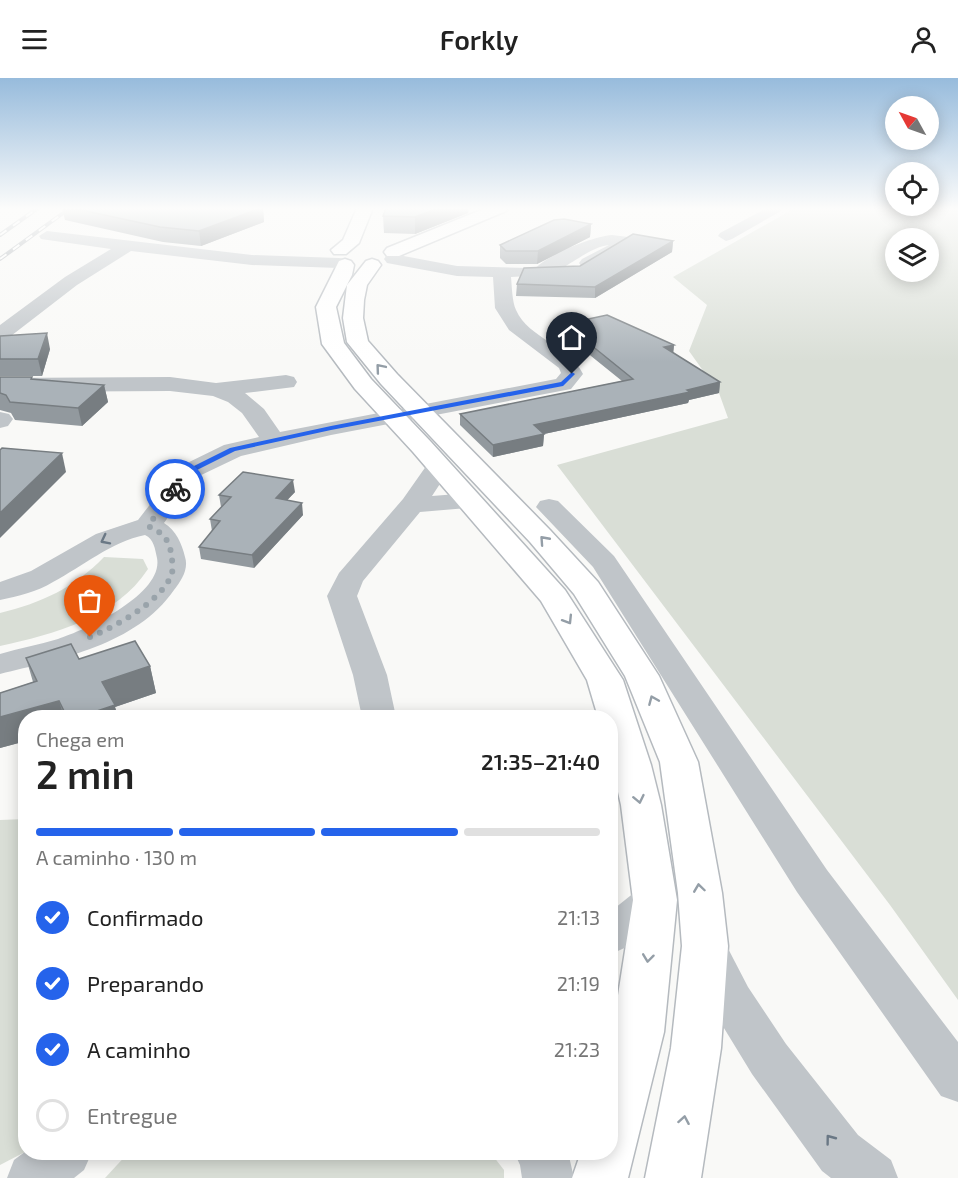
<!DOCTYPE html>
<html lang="pt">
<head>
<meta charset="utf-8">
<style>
	body { margin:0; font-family:"Exo 2",sans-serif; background:#f2f2f2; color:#222; height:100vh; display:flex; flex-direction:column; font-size:22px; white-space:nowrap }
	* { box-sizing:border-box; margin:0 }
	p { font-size:20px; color:#767676 }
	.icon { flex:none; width:33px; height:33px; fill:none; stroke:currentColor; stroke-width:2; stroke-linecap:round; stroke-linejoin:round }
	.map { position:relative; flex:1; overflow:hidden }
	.panel { position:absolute; left:18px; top:632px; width:600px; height:450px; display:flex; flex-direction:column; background:#fff; border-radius:24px; box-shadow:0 3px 15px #0003 }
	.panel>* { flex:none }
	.needle { width:39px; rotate:310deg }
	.fabs { position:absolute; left:885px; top:18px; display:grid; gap:12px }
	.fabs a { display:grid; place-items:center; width:54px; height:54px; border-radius:50%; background:#fff; box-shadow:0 3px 15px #0003; font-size:30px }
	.pin { position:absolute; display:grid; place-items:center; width:51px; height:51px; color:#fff; margin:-62px -26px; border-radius:50% 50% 50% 0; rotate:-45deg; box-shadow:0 0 6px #0007 }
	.pin .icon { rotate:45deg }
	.courier { position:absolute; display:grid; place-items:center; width:60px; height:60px; margin:-30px; border:4px solid #2563eb; border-radius:50%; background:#fff; color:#222; box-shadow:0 2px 8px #0007 }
	.overview em { font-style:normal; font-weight:600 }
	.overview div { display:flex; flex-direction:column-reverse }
	.overview { display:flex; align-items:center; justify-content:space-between; height:102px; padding:0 18px }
	h1 { font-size:39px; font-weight:600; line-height:45px }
	.bar { display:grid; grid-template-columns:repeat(4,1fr); gap:9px 6px; align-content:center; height:72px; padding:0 18px }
	.bar i { height:8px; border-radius:4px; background:#e0e0e0 }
	.bar .on { background:#2563eb }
	.bar p { grid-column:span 4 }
	ol { padding:0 18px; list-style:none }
	li { display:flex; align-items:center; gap:18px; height:66px }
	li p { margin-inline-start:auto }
	li .icon { padding:6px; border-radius:50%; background:#2563eb; color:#fff; stroke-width:4 }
	li:last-child { color:#767676 }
	li i { width:33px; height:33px; border:3px solid #e0e0e0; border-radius:50% }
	header { display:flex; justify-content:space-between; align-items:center; height:78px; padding:0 18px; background:#fff; font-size:27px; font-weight:600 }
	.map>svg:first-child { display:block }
	.green { fill:#d9ded6; fill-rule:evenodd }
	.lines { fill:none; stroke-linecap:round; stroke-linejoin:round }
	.secondary-casing { stroke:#b5babf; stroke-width:3 }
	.street { fill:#c0c5c9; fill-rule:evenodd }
	.secondary { fill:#fff; fill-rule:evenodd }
	.rail-casing { stroke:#a4aab0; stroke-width:4 }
	.rail { stroke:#fff; stroke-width:2; stroke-dasharray:8; stroke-linecap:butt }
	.wall { fill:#92999e }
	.shaded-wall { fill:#777d81 }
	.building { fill:#aab2b8; stroke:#777d81; stroke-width:1.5 }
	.oneway { stroke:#949ea7 }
	.oneway2 { stroke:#6a7885 }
	.route { fill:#2563eb }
	.done { stroke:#99a3aa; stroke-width:6; stroke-dasharray:0 10.8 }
</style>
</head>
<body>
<header><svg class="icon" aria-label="menu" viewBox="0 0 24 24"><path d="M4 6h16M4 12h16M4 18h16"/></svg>Forkly<svg class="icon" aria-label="person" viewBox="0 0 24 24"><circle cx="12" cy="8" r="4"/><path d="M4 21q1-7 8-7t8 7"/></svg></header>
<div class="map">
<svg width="958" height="1100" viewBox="0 0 958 1100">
	<rect width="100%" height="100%" fill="#f9f9f7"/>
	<g class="green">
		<path d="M 795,130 L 958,130 L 958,922 L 890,827 L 557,387 L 728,340 L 719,315 L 689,273 L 707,227 L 673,199 ZM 896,160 L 928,160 L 928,194 L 896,194 Z"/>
		<path d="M 104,479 L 143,481 L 148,491 C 116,540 54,556 0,568 L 0,535 C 41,525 74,510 104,479 Z"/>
		<polygon points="25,741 25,1074 0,1087 0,742"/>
		<polygon points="129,1074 490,1074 504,1092 504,1100 105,1100"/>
	</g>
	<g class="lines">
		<g class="secondary-casing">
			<g id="secondary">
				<polygon points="357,130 373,130 359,165 346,176 334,176 331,172 343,162"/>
				<polygon points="486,130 508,130 506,133 399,178 387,178 384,174 387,170"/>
				<polygon points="345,181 351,183 354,187 352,197 336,229 344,265 371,301 431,364 565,512 623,602 651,687 661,727 677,822 664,954 628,1100 572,1100 581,1074 610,1074 610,968 633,822 621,727 610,679 610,639 598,639 587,602 541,523 413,374 355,311 322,266 316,229 339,183"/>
				<polygon points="372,181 378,183 381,187 367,207 364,222 363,240 368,263 397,296 550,452 598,504 659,598 698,684 722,815 728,868 721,970 701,1100 645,1100 671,970 682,868 678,815 660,684 625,598 574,516 530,464 381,306 347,264 343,240 347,207 366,183"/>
			</g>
		</g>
		<g class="street">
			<polygon points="767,130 786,130 732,161 726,163 718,158 720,155"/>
			<polygon points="47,153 252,177 339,180 345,181 348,185 345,189 339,190 252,187 131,173 77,207 7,261 0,263 0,247 65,199 111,171 41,161 39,158"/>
			<path d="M 612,157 L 628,159 L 631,166 L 594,189 L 582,189 L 579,185 L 582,181 L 609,167 C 585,169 555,203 535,198 L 532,194 C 545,177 591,159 612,157 Z"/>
			<path d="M 393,176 L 457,188 L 529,190 L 532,194 L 529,198 L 511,199 C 512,209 512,223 516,232 C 529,261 569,267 583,296 L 571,311 L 331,357 L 241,378 L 197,399 L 164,445 C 176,452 182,466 185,479 C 189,491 181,503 174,512 C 136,567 60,581 0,596 L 0,576 C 19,570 39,567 58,561 C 86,552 164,516 157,480 C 155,471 154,461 145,457 C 111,464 83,488 53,504 C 37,514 18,518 0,522 L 0,504 L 31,493 L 96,456 L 138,442 L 179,389 L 224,367 L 259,359 L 242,335 L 228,324 L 213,318 L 170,313 L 0,314 L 0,300 L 170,299 L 216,305 L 286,297 L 294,299 L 297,304 L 294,309 L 245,315 L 264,331 L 280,354 L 556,301 L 561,295 L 559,290 L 509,252 L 495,230 L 493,199 L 457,198 L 387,185 L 384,181 L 387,177 Z"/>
			<polygon points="0,334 9,336 13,341 8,348 0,350"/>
			<polygon points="438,381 447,384 451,389 432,418 470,415 479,417 483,423 479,429 420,434 363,503 357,518 387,597 396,639 362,639 353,597 327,518 339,495 403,421 429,384"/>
			<polygon points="549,421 558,423 614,478 827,792 958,964 958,1024 941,1018 797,814 593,489 536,429 540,423"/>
			<path d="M 655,806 L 670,810 L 676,822 C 664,845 635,868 610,876 L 610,834 L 640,810 Z"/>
			<polygon points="706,852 721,857 748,909 786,966 858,1057 891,1082 898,1100 831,1100 822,1093 752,996 716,937 684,870 691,857"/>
			<polygon points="26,1073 26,1074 92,1074 84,1092 74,1100 7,1100 14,1082"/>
			<polygon points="514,1074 568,1074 574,1100 522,1100 520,1087"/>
		</g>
		<use href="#secondary" class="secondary"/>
		<g class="rail-casing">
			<g id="rail">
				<polyline points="0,157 38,130"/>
				<polyline points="0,181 70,130"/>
			</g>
		</g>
		<use href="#rail" class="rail"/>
	</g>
	<g class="wall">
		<polygon points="62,130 263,130 264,144 201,168 163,164 65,142"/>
		<polygon points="468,135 415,156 384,155 383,138"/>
		<polygon points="591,146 590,159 537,186 506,186 500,180 500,167"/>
		<polygon points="673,163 672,174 595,220 516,218 517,206"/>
		<polygon points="565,246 674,267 673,275 720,304 719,315 689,322 688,325 544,356 543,368 493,379 460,347 460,336 622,303 565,257"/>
		<polygon points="0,258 50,271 42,298 0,298"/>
		<polygon points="0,299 104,307 108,324 82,348 15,342 11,335 0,332"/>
		<polygon points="295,414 287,422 303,437 254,490 201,481 199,469 212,453 210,441 221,429 219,417"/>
		<polygon points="26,580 79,581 150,588 156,615 115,629 118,639 26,639 26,663 0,670 0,615 33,604"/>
	</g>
	<g class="shaded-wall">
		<polygon points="261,130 263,130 264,144 201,168 199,153"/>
		<polygon points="439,130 469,130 468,135 415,156 415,139"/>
		<polygon points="591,146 590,159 537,186 538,173"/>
		<polygon points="673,163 672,174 595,220 595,209"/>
		<polygon points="47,255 50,271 42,298 38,281"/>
		<polygon points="674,267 673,277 664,269"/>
		<polygon points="720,304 719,315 689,322 688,325 544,356 543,368 493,379 493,367 534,347"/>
		<polygon points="104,307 108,324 82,348 78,330"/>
		<polygon points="62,375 66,394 0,460 0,435"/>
		<polygon points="293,402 295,414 277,433 276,420"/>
		<polygon points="302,425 303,437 254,490 252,477"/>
		<polygon points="150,588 156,615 115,629 118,639 79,639 102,604"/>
		<polygon points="59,623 64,639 26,639 26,663 0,670 0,639"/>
	</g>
	<g class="building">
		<polygon points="72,130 261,130 199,153 160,149"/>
		<polygon points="386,130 439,130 415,139 383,138"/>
		<polygon points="564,141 591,146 538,173 506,173 500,167 554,142"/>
		<polygon points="633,156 673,163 595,209 517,206 524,190 580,188"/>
		<polygon points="607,237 674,267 664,269 720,304 687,312 690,314 534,347 544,356 493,367 460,336 633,301 565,246"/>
		<polygon points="47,255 38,281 0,281 0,258"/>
		<polygon points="0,299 32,299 31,301 104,307 78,330 10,324 6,317 0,315"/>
		<polygon points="2,370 62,375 0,435 0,372"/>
		<polygon points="243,394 293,402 276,420 302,425 252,477 199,469 220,443 210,441 231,419 219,417"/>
		<polygon points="135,563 150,588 102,604 115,627 79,639 67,639 59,623 0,639 0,615 37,603 26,580 71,566 79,581"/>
	</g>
	<defs><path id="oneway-chevron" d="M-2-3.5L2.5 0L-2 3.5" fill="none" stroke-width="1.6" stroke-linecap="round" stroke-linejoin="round" transform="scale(1.5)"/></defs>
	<g class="oneway">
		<use href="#oneway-chevron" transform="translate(380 290) rotate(-130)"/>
		<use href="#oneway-chevron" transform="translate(544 462) rotate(-132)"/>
		<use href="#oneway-chevron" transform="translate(568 542) rotate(58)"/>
		<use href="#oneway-chevron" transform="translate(653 622) rotate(-113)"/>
		<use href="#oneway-chevron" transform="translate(639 721) rotate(78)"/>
		<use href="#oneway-chevron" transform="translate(699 810) rotate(-98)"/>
		<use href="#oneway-chevron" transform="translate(648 880) rotate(97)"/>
		<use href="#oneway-chevron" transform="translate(684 1042) rotate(-80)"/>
	</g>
	<g class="oneway2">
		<use href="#oneway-chevron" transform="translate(105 462) rotate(153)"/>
		<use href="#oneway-chevron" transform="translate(830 1061) rotate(-127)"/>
	</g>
	<linearGradient id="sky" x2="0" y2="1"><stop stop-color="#97bbdc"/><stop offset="0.46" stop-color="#fcfcfb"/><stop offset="1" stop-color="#fcfcfb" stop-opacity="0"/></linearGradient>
	<rect width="958" height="284" fill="url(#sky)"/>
	<polygon class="route" points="572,294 575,296 563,308 331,352 235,373 191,395 178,413 171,411 186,392 230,370 331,348 561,304"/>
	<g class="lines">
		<path class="done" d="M 90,559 C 115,549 160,524 171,498 C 174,491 172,482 171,475 C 169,460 161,454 148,448 L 175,411"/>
	</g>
</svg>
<div class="fabs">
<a><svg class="needle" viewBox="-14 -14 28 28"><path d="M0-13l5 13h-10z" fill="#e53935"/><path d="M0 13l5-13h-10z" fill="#767676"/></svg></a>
<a><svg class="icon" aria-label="locate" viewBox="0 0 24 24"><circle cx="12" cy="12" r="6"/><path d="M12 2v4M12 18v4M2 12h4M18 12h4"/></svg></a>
<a><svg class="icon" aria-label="layers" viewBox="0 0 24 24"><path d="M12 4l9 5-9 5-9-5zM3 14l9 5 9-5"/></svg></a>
</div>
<div class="pin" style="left:90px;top:559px;background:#ea580c"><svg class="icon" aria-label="bag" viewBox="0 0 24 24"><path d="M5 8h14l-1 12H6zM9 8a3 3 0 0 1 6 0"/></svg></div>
<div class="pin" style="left:572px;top:296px;background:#1f2937"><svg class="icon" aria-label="home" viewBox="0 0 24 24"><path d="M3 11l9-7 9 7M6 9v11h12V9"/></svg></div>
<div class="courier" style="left:175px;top:411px"><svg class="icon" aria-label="bike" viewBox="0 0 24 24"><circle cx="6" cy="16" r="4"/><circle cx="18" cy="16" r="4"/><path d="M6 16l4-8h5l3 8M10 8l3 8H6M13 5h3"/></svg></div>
<section class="panel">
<div class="overview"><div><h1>2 min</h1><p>Chega em</p></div><em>21:35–21:40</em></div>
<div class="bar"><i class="on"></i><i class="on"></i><i class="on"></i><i></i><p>A caminho · 130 m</p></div>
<ol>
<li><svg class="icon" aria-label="check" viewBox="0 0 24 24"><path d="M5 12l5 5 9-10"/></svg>Confirmado<p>21:13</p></li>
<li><svg class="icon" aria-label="check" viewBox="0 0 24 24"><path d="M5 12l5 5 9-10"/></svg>Preparando<p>21:19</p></li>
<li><svg class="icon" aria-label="check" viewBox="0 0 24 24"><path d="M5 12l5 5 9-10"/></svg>A caminho<p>21:23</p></li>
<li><i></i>Entregue</li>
</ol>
</section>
</div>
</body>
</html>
